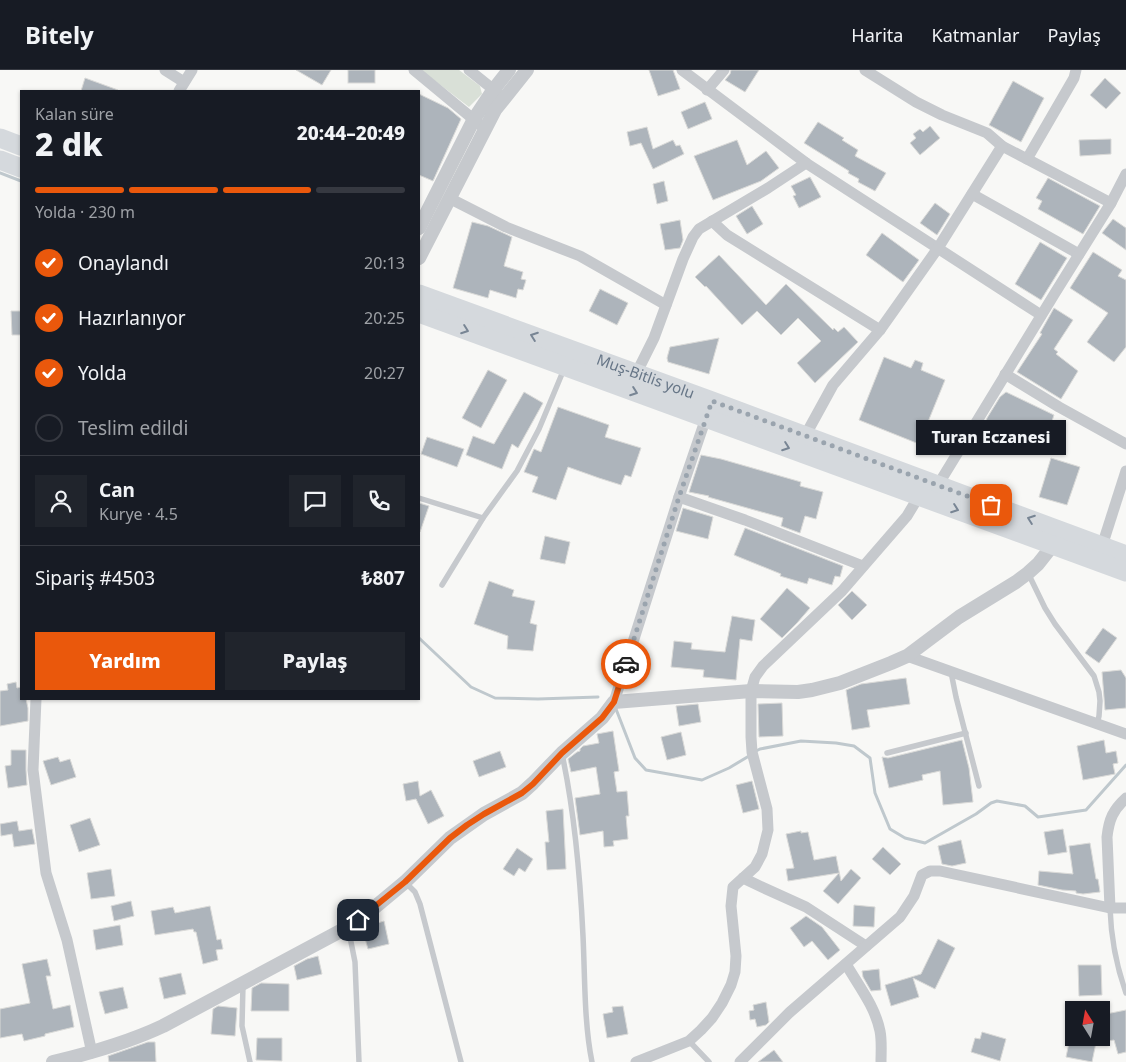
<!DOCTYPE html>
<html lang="tr">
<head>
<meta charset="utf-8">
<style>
	body { margin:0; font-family:"Noto Sans",sans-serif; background:#20242c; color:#f1f3f6; height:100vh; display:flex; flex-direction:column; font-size:19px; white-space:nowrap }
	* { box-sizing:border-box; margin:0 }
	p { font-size:16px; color:#9ea1a6 }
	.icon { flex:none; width:28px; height:28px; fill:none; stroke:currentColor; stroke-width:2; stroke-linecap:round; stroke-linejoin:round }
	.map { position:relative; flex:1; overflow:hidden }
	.details { position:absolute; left:20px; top:20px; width:400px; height:610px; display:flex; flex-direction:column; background:#171b24; border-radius:0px; box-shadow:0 1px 4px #0004 }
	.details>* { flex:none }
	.needle { width:32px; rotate:349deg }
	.fabs { position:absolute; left:1065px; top:931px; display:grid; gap:10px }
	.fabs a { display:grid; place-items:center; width:45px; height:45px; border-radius:0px; background:#171b24; box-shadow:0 1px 4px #0004; font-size:25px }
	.pin { position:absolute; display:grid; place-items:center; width:42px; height:42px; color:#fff; margin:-21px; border-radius:10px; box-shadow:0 2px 8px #0006 }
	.courier { position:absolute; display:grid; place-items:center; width:50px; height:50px; margin:-25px; border:4px solid #ea580c; border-radius:50%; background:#fff; color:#222; box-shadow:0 1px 6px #0007 }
	.bubble { position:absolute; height:35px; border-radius:0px; background:#171b24; box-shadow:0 1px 4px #0004; font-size:16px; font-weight:800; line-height:35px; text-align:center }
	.overview em { font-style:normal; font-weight:800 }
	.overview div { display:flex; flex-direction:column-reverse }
	.overview { display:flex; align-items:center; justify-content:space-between; height:85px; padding:0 15px }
	h1 { font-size:32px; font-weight:800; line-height:38px }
	.bar { display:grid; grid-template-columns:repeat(4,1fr); gap:8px 5px; align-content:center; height:60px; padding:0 15px }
	.bar i { height:6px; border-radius:4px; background:#363941 }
	.bar .selected { background:#ea580c }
	.bar p { grid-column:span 4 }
	.line { display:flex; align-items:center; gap:12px; padding:0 15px; border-top:1px solid #363941 }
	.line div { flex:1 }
	.round { display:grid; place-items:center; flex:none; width:52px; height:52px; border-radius:0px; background:#20242c }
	ol { padding:0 15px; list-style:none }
	li { display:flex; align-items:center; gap:15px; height:55px }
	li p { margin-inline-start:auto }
	li .icon { padding:5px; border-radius:50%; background:#ea580c; color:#fff; stroke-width:4 }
	li:last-child { color:#9ea1a6 }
	li i { width:28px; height:28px; border:2px solid #363941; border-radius:50% }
	.primary-button { display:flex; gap:10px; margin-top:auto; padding:10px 15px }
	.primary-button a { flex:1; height:58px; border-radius:0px; background:#ea580c; color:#fff; font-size:20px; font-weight:800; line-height:58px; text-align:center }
	.primary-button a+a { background:#20242c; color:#f1f3f6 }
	header { display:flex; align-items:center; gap:30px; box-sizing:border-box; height:70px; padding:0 25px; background:#171b24; border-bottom:1px solid #363941 }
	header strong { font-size:24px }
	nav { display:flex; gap:28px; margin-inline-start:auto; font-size:18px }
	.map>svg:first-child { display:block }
	.green { fill:#d9e0d7 }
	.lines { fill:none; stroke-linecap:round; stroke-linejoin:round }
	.stream { stroke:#bfc8cd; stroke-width:3 }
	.building { fill:#adb4bb; stroke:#dadad8 }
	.service { stroke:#c6c9cd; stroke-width:5.5 }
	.minor { stroke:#c6c9cd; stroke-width:11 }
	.tertiary { stroke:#c6c9cd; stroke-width:14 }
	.trunk { stroke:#d5d9dd; stroke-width:19 }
	.oneway { stroke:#788594 }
	.done { stroke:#9aa4ae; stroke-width:5; stroke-dasharray:0 9 }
	.route { stroke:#ea580c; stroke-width:6 }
	.labels { text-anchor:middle; stroke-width:5; stroke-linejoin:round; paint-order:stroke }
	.street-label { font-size:15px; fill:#677687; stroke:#fff }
</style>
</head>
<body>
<header>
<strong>Bitely</strong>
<nav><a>Harita</a><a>Katmanlar</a><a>Paylaş</a></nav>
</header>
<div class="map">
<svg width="1126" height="992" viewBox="0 0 1126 992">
	<rect width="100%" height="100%" fill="#f8f8f6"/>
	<polygon class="green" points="421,0 459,0 480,16 482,24 469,37"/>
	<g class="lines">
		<g class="stream">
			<polyline points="0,103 21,111"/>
			<polyline points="419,568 471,617 495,628 538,629 598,627"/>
			<polyline points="616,639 635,688 646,700 702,710 729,698 749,686"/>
			<polyline points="754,682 760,679 801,671 836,673 854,676 870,688 875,723 890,759 905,768 925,773 976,744 991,733 997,731 1025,736 1038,747 1086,740 1126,695"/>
		</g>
	</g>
	<g class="building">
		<polygon points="296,0 331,0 322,15"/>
		<rect x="348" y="0" width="27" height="13"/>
		<polygon points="649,0 673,0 680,19 658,26"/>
		<polygon points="731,0 759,0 745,22 725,10 730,4"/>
		<polygon points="85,8 118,20 118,21 81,21"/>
		<polygon points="1105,8 1121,23 1106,39 1090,25"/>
		<polygon points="1013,11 1044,28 1021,72 989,55"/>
		<polygon points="419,24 448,38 461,49 433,111 419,105"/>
		<polygon points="705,32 712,49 688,59 681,42"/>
		<polygon points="818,52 844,68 842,70 858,80 855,86 886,103 875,121 858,112 859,109 848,103 849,101 804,73"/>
		<polygon points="930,56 940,68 920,85 910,73 916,68 913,64 920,59 923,62"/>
		<polygon points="647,57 653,79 673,70 676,76 680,75 684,84 653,99 641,73 630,76 627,62"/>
		<polygon points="1111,69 1111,84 1080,86 1079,70"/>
		<polygon points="737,70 747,95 766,81 779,98 761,111 713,130 694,86"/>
		<polygon points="810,107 821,127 799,138 793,126 796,125 791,116"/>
		<polygon points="1048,108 1100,136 1083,164 1038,139 1042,131 1036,128"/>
		<polygon points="664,111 668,131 657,134 653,114"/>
		<polygon points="935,133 950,144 937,165 920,153"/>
		<polygon points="752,136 763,154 747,164 736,146"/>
		<polygon points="1113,149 1126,158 1126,180 1102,163"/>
		<polygon points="680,150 683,170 680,178 665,180 660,154"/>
		<polygon points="472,152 488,156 512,167 504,196 523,202 521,209 526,210 523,220 518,219 516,228 490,220 488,228 453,218"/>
		<polygon points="882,163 919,190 903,212 866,185"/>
		<polygon points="1040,172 1067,188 1041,230 1015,214"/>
		<polygon points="1093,182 1122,200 1118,206 1126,210 1126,277 1114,292 1087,272 1108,243 1070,218"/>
		<polygon points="719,185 766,235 786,214 833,260 834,258 838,262 844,257 858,272 815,313 797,293 821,271 798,248 781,265 757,241 742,255 706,216 705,217 695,207"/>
		<polygon points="600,219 628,233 617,255 589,241"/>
		<polygon points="1054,238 1073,250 1054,279 1058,282 1056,284 1078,301 1061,329 1017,302 1042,264 1040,263"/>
		<polygon points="11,241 21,241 21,265 12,265"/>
		<polygon points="719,268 709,304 668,292 667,288 670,277"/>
		<polygon points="884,287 911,298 915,290 923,293 921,300 945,310 919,374 859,350"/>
		<polygon points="488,300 507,310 481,358 462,348"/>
		<polygon points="524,322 543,333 518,378 512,374 502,399 466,385 473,366 494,374"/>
		<polygon points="1006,322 1054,345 1043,378 984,359 987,348 1000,327"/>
		<polygon points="558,337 609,355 605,367 641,378 631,407 625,405 621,415 599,408 568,397 556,430 532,422 538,407 524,402 534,379 541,382"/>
		<polygon points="427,367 464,379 457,397 421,384"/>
		<polygon points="701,385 721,389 801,412 800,416 823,422 816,449 805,446 800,463 781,456 783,448 708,427 709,426 689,422"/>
		<polygon points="1051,388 1080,397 1067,435 1039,427"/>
		<polygon points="419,433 429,436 420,462 419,462"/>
		<polygon points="683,438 713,447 708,469 676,461"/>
		<polygon points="745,458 843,496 840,507 835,506 832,515 809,508 807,514 780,506 781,504 734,485"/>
		<polygon points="545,466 570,472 565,494 540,489"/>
		<polygon points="489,511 514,520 512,526 535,531 530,553 537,555 533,581 507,579 508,566 474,554"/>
		<polygon points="787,518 810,538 797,553 782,568 760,549"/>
		<polygon points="852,521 867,535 852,550 838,535"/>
		<polygon points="732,546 755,550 752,571 740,569 736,610 703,607 704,600 671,597 674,571 692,573 691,579 725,582"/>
		<polygon points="1103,558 1117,568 1099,593 1085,583"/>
		<polygon points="1121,600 1126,608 1126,638 1105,640 1102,602"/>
		<polygon points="906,608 910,634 867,640 870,657 852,660 846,620 861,614"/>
		<polygon points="16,612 17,618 21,617 21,629 26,629 28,638 28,651 0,656 0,621 8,620 7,614"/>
		<polygon points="782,633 783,666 759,667 758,634"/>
		<polygon points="698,634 701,652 679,656 676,636"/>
		<polygon points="613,661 619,701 614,702 617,722 627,721 629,746 626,746 628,769 613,771 614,776 604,777 603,761 580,765 575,728 600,724 596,697 571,702 568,689 577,682 580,681 580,679 583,676 599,673 597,664"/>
		<polygon points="681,662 686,685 667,690 661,667"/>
		<polygon points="962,670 969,698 973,732 943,735 940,701 922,705 923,710 889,718 882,687 888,688"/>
		<polygon points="1104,670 1106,683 1116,681 1118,693 1113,694 1115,704 1083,710 1077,676"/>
		<polygon points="11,680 26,680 26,700 27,715 8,718 5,696 11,695"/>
		<polygon points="500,681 506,697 479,707 473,691"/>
		<polygon points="58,687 60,692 70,689 76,707 51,715 43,691"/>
		<polygon points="418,711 420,726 431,720 444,746 428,754 416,729 406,731 403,714"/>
		<polygon points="752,711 759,739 743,743 736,715"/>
		<polygon points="563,739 566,799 547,800 545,772 549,772 546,741"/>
		<polygon points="90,748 100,775 79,782 70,755"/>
		<polygon points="17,751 19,761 32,759 35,774 14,777 12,764 1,766 0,754"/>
		<polygon points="1063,759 1067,782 1048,785 1044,762"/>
		<polygon points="801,761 801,763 808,762 814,790 836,786 841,811 851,799 861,808 838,834 823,821 839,803 788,811 786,799 794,798 786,764"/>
		<polygon points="961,770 966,793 952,796 942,794 938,776"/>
		<polygon points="1090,773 1096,809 1098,809 1100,822 1083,824 1076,823 1076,821 1062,820 1038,815 1039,801 1073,804 1069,776"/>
		<polygon points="883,777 901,794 890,805 872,789"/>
		<polygon points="517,778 533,789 525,802 519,798 514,806 503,799"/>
		<polygon points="111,799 115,826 91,829 87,803"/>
		<polygon points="131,831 134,846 114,851 111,836"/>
		<polygon points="854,835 875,837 874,857 853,856"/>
		<polygon points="210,836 217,870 221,869 223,879 216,880 218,890 203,894 196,862 194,862 193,859 155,865 151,841 173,837 175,843"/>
		<polygon points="806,846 822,857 840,880 828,890 812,871 804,877 790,858"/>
		<polygon points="384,851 389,874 368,879 362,858"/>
		<polygon points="120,855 123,875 96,880 93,860"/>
		<polygon points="938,869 955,878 935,919 913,908 919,927 891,936 885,915 921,904"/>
		<polygon points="318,886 322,904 297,910 294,896 307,889"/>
		<polygon points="47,889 51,906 46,906 53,939 70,935 74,957 45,964 45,966 24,971 22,964 0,968 0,939 30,933 22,894"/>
		<polygon points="1078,895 1101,895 1102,925 1079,926"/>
		<polygon points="879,899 881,920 871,921 863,907 862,901"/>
		<polygon points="181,903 186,924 164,929 159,908"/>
		<polygon points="261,913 289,914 289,941 251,941 252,918"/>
		<polygon points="123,917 128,938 105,944 99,922"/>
		<polygon points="766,932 769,952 766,955 757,957 755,949 750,950 749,941 754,940 753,935"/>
		<polygon points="218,936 237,938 235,966 211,964 213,939"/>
		<polygon points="623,936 628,964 607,968 603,944 613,942 612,937"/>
		<polygon points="1126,940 1126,982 1118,984 1114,970 1107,971 1101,945"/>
		<polygon points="982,962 1006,969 1000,991 971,982 975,968 980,969"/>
		<polygon points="257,968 282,968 282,991 256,990"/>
		<polygon points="1070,968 1097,968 1092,992 1066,987"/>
		<polygon points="148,972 155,972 156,992 109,992 108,986"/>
		<polygon points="774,980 783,992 758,992"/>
	</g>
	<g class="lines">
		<g class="service">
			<polyline points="419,428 483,448"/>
			<polyline points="1028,503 1045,538 1055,554 1094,606 1099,622 1100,631 1099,646 1097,654"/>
			<polyline points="442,515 483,448 517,401 539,359 564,299"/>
			<polyline points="951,602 956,627 979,716"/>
			<polyline points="887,683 966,663"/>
			<path d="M 562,684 C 575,744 580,804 583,866 C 585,906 584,953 592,992"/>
			<polyline points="405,812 415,822 420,834 461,992"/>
			<path d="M 1110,838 C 1111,868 1116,895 1126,923"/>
			<polyline points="348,857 355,892 359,992"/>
			<polyline points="243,915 242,956 250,992"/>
			<polyline points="689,971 709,992"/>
		</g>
		<g class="minor">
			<polyline points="165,0 184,12"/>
			<polyline points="414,0 484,58"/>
			<polyline points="469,0 499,24"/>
			<polyline points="682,0 806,93 1041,245"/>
			<polyline points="865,0 916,32 942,45 987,63 1002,76 1111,133"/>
			<polyline points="707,20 724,0"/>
			<polyline points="179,21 192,0"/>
			<polyline points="1027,89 1074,8 1076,0"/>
			<polyline points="972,124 1079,184"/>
			<polyline points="449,128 506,157 580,186 666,235"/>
			<polyline points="712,151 727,165 880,260"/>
			<polyline points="636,304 654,268 683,189 693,167 699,159 768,118 806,93"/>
			<polyline points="1005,304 1059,337 1126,374"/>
			<polyline points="805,366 833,315 880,260 938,178 1002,76"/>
			<polyline points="938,415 1055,223 1111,133 1126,104"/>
			<polyline points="679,427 745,450 863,496"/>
			<polyline points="1102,476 1126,401"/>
			<polyline points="907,586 1126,664"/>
			<polyline points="36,629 33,700 46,803 67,870 92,983"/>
			<polyline points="614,632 679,427 708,342"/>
			<polyline points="743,808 764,818 806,837 866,876"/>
			<path d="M 1110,838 L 1107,767 C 1109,749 1113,740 1126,728"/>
			<path d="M 846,894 C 858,915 875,936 880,961 C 882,971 881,981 881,992"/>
			<polyline points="636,992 689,971 701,960 712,948 722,933 731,915 735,902 736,886 731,836 733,817 755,797 762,784 768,760 767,739 752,682 751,667 751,621 755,607 763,596 842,521 907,446 919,426"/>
			<polyline points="740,992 790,942 900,847 914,826 922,805 930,801 940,801 1110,838 1126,838"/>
		</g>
		<g class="tertiary">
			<polyline points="419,158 474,49 494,19 509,0"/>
			<polyline points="419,188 495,40 527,0"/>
			<path d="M 53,992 C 91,983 127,973 163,956 L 348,857 L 369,842 L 405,812 L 450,768 L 484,744 L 522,723 L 533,713 L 562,683 L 602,648 L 614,632 L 751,621 L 798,622 L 812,620 L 840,613 L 891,593 L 907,586 L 959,547 L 1016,512 L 1028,503 L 1038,494 L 1053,475 L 1057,468"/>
		</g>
		<g class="trunk">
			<polyline points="0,68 21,76"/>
			<polyline points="0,90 21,98"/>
			<path id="s1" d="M 419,224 L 712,331 L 1126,485"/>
			<polyline points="419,243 1126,502"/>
		</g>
	</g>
	<defs><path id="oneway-chevron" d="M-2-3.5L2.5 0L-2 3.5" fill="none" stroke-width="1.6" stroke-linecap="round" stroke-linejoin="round" transform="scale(1.25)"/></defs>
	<g class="oneway">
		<use href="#oneway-chevron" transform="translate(465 260) rotate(20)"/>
		<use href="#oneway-chevron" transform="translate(534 266) rotate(-160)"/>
		<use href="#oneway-chevron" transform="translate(634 322) rotate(20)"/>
		<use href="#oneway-chevron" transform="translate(786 377) rotate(20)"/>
		<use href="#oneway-chevron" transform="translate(955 439) rotate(20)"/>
		<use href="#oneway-chevron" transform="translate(1031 449) rotate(-160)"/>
	</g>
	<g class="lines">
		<polyline class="done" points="626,594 679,427 712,331 991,435"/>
		<polyline class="route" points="358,850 405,812 450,768 467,755 484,744 522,723 533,714 562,683 602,648 614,632 626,594"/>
	</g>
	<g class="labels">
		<g class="street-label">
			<text dy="5" stroke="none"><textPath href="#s1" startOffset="241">Muş-Bitlis yolu</textPath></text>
		</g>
	</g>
</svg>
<div class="fabs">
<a><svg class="needle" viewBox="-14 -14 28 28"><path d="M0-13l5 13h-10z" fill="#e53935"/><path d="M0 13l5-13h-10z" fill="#9ea1a6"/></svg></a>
</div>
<div class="pin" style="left:991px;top:435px;background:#ea580c"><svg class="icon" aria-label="bag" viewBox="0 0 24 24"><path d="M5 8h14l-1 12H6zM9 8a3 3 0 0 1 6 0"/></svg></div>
<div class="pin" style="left:358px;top:850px;background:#1f2937"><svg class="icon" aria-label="home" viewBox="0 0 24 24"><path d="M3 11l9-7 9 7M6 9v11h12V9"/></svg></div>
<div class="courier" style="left:626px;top:594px"><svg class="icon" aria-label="car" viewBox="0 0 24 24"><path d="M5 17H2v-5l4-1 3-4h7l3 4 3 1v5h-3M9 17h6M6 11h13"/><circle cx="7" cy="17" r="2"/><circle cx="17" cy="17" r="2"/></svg></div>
<div class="bubble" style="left:916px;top:350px;width:150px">Turan Eczanesi</div>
<section class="details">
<div class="overview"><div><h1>2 dk</h1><p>Kalan süre</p></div><em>20:44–20:49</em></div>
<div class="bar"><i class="selected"></i><i class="selected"></i><i class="selected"></i><i></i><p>Yolda · 230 m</p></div>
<ol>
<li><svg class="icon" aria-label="check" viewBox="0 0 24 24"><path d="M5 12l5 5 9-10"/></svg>Onaylandı<p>20:13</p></li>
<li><svg class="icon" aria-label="check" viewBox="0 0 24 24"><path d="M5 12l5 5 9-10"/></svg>Hazırlanıyor<p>20:25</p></li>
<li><svg class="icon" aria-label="check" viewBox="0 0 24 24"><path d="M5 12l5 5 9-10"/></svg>Yolda<p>20:27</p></li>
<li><i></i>Teslim edildi</li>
</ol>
<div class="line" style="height:90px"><a class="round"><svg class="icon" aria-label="person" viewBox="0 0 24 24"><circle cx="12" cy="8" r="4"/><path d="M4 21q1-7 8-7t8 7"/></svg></a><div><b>Can</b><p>Kurye · 4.5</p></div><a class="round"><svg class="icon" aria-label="chat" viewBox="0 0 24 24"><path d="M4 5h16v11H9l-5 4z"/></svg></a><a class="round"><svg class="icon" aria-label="phone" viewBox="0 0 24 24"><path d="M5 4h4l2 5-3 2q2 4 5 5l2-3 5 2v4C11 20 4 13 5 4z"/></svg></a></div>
<div class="line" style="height:65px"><div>Sipariş #4503</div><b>₺807</b></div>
<div class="primary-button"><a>Yardım</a><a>Paylaş</a></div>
</section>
</div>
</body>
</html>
